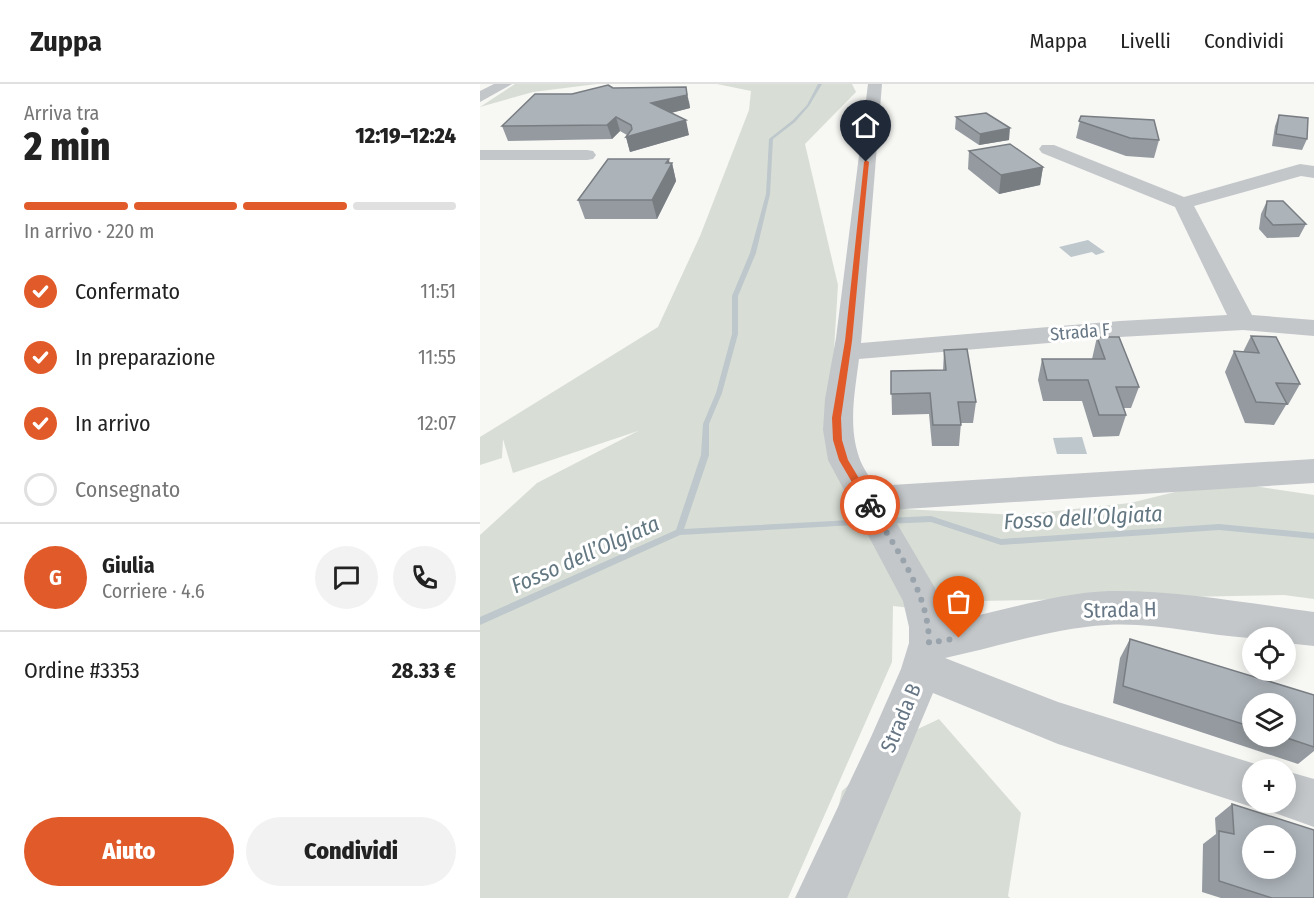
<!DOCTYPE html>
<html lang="it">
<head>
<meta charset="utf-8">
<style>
	body { margin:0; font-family:"Fira Sans Condensed",sans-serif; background:#f2f2f2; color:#222; height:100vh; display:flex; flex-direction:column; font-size:22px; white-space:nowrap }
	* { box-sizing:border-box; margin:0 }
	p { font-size:20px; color:#767676 }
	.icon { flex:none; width:33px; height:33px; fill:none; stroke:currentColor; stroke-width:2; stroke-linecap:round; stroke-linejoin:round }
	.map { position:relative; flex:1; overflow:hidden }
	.sheet { display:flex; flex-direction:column; background:#fff; width:480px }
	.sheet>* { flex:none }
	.controls { position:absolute; left:762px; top:543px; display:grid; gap:12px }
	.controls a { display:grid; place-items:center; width:54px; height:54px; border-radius:50%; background:#fff; box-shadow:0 3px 15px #0003; font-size:30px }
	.pin { position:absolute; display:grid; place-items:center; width:51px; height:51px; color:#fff; margin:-62px -26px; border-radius:50% 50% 50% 0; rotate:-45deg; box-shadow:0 0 6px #0007 }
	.pin .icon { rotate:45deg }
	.courier { position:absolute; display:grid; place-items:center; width:60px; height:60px; margin:-30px; border:4px solid #e15b2a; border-radius:50%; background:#fff; color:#222; box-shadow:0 2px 8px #0007 }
	.overview em { font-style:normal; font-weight:800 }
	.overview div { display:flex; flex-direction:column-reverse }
	.overview { display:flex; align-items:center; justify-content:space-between; height:102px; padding:0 24px }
	h1 { font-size:39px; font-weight:800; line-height:45px }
	.bar { display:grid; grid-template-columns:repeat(4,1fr); gap:9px 6px; align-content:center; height:72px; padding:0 24px }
	.bar i { height:8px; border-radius:4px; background:#e0e0e0 }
	.bar .active { background:#e15b2a }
	.bar p { grid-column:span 4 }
	.line { display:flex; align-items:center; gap:15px; padding:0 24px; border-top:2px solid #e0e0e0 }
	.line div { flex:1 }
	.round { display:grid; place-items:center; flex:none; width:63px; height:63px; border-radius:32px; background:#f2f2f2 }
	ol { padding:0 24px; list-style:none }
	li { display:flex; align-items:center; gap:18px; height:66px }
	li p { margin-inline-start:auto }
	li .icon { padding:6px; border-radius:50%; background:#e15b2a; color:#fff; stroke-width:4 }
	li:last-child { color:#767676 }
	li i { width:33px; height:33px; border:3px solid #e0e0e0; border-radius:50% }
	.cta { display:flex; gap:12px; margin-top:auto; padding:12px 24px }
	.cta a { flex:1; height:69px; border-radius:36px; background:#e15b2a; color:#fff; font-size:24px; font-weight:800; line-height:69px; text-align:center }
	.cta a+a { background:#f2f2f2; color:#222 }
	header { display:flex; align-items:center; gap:36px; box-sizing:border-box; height:84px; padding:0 30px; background:#fff; border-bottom:2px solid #e0e0e0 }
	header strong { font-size:28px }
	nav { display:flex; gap:33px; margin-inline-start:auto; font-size:21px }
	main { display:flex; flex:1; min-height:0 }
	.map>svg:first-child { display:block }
	.green { fill:#d8ded5 }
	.water { fill:#bdc7cc }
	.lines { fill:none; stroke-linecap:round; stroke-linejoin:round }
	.stream { fill:#bdc7cc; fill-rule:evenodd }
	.minor { fill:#c3c7ca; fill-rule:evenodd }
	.wall { fill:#949a9f; fill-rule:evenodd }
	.shaded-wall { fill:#787d82 }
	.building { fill:#acb3b9; stroke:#787d82; stroke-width:1.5; fill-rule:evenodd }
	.route { fill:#e15b2a }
	.done { stroke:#99a3ac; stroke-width:6; stroke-dasharray:0 10.8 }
	.labels { text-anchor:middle; stroke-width:6; stroke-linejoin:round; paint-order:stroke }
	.far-street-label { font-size:18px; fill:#667685; stroke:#fff }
	.street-label { font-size:21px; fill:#667685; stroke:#fff }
	.water-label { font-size:22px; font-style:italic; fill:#627781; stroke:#fff }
</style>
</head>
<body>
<header>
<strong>Zuppa</strong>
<nav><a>Mappa</a><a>Livelli</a><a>Condividi</a></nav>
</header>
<main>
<section class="sheet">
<div class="overview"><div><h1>2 min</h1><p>Arriva tra</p></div><em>12:19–12:24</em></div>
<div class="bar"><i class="active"></i><i class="active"></i><i class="active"></i><i></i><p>In arrivo · 220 m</p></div>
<ol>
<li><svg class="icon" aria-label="check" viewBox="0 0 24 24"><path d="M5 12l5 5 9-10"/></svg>Confermato<p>11:51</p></li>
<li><svg class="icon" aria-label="check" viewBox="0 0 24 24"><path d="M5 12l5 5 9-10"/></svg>In preparazione<p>11:55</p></li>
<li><svg class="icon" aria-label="check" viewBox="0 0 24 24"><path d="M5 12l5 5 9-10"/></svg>In arrivo<p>12:07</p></li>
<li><i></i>Consegnato</li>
</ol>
<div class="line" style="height:108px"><b class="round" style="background:#e15b2a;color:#fff">G</b><div><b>Giulia</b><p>Corriere · 4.6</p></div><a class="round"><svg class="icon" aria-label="chat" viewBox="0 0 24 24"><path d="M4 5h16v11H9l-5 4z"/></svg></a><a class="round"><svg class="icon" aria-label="phone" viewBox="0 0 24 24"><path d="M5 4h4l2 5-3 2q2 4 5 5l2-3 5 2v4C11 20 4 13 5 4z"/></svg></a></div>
<div class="line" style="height:78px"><div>Ordine #3353</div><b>28.33 €</b></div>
<div class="cta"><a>Aiuto</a><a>Condividi</a></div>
</section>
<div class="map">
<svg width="834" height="814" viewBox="0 0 834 814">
	<rect width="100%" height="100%" fill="#f7f7f4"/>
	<g class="green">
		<polygon points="35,0 117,0 53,8 0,23"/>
		<polygon points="237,0 372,0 376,8 325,60 358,201 348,364 374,420 424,425 539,431 650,419 740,397 834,411 834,515 804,511 500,517 477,529 413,522 412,578 308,814 0,814 0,451 57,399 158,347 33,389 23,355 22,374 0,381 0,353 178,243 220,152 269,26 271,7"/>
		<polygon points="459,635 541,729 528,812 530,814 338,814 362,707 421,653"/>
	</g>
	<g class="water">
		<polygon points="608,156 625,168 616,171 612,168 591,173 579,163"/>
		<polygon points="602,353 607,370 577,370 573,354"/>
	</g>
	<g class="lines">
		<g class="stream">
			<polygon points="338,0 342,0 329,22 315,38 293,55 290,110 276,169 258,212 258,250 242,309 229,340 229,371 204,445 390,435 393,436 394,438 393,440 200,451 0,541 0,533 196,446 221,371 223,340 236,309 252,250 252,212 270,169 286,110 289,55 313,36 327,21"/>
			<polygon points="451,432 521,455 739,440 834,449 834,455 739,446 521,461 451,438 405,440 402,439 401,437 402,435 405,434"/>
		</g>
		<g class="minor">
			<polygon points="14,0 32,0 0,18 0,7"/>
			<path d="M 388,0 L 402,0 L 381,259 L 640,237 L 747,231 L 695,123 L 562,69 L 559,65 L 562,61 L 574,61 L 704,113 L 820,80 L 834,82 L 834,94 L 821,92 L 714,122 L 772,231 L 834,236 L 834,252 L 763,246 L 640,253 L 379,275 C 375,307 368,341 379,373 C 382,383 390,393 395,402 L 834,375 L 834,399 L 409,426 L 455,504 L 467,538 C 521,528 574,509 629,507 C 697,506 766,519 834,528 L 834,562 L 806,559 L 806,554 C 794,554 780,554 769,554 C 722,551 675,538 627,541 C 572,544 519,563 465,574 L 578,618 L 788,684 L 789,686 L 772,686 L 772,718 L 783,718 L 772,723 L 578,660 L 453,609 L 367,814 L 315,814 L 391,653 L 421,585 L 429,559 L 429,543 L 423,517 L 348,376 L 343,346 L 345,315 L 356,254 Z"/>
			<polygon points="0,66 107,66 113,67 116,71 113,75 107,76 0,76"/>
			<polygon points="806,687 834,695 834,743 789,727 786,718 806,718"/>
		</g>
	</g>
	<g class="wall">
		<polygon points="133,4 209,17 210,24 191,29 209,51 150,68 146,53 147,51 140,47 132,55 28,57 22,42 92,10"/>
		<polygon points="799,31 827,55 822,66 792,62 795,42"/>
		<polygon points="601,32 679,56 674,74 646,72 596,54"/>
		<polygon points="476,33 529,56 499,61 475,45"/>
		<polygon points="489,67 563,83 560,101 519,110 488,85"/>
		<polygon points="190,79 192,79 196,97 177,135 105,135 98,116"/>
		<polygon points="787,117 826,140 819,153 787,154 779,145 781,130"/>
		<polygon points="771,252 820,300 808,321 806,321 794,341 765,339 745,288 754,267 763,268"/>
		<polygon points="617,253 659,303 651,324 644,324 646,331 639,352 613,353 602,317 563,317 558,296 562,275 612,275"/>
		<polygon points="464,266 496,318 493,339 481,339 479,362 452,362 449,330 412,331 411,287 463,287"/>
		<path d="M 650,555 L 834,611 L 834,667 L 818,680 L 633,619 L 640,574 ZM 772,620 L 806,620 L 806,652 L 772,652 Z"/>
		<polygon points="752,720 834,814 741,814 722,808 723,760 736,750 735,734"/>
	</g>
	<g class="shaded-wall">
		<polygon points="206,3 210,24 175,33 171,19"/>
		<polygon points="136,33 140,47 132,55 127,41"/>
		<polygon points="206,36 209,51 150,68 146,53"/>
		<polygon points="530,44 529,56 499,61 500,50"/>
		<polygon points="189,75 190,82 192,79 196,97 177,135 172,116"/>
		<polygon points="563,83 560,101 519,110 521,91"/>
	</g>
	<g class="building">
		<polygon points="128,1 133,4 206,3 207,11 171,19 206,36 146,53 152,45 151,41 136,33 127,41 22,42 55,10 92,10"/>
		<polygon points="506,29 530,44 500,50 476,33"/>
		<polygon points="799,31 828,34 827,55 796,50"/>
		<polygon points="601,32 674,36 679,56 650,54 599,37"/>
		<polygon points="530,60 563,83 521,91 489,67"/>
		<polygon points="128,75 189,75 186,79 192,79 172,116 98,116"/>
		<polygon points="787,117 803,117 826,140 793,141 785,132"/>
		<polygon points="771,252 796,253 820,300 796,299 807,320 776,318 754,267 779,269"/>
		<polygon points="617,253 639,253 659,303 636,303 646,331 619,331 608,296 567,296 562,275 625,275"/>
		<polygon points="487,265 496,318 478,318 481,341 453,341 450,309 411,310 411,287 466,286 464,266"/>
		<polygon points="650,555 834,611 834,663 801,652 806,652 806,620 772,620 772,643 643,602"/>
		<path d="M 752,720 L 834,746 L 834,814 L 792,814 L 739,797 L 739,747 L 754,750 ZM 772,752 L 806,752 L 806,784 L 772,784 Z"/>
	</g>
	<polygon class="route" points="386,76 389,78 372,257 361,334 362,356 368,376 395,421 390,425 387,424 359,376 353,356 352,334 365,257 384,78"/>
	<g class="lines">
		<path class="done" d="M 390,421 C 415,464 449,508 449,559 L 479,554"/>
	</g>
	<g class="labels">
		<g class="far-street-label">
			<text transform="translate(600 248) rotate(-5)" y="6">Strada F</text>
		</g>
		<g class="street-label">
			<text transform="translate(640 526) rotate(-1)" y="7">Strada H</text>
			<text transform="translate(421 634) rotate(-67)" y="7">Strada B</text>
		</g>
		<g class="water-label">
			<text transform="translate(603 433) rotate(-3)" y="8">Fosso dell’Olgiata</text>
			<text transform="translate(105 470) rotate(-24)" y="8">Fosso dell’Olgiata</text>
		</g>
	</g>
</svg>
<div class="controls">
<a><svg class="icon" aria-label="locate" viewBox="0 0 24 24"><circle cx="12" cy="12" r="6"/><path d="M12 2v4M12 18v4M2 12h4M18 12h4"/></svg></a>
<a><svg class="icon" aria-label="layers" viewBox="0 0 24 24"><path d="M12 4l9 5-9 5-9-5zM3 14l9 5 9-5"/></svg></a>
<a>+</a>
<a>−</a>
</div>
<div class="pin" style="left:479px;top:554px;background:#ea580c"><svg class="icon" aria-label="bag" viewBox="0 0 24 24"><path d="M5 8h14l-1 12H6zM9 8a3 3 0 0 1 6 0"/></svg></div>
<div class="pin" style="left:386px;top:78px;background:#1f2937"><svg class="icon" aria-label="home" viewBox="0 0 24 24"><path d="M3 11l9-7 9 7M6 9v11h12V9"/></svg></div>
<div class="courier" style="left:390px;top:421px"><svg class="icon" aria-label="bike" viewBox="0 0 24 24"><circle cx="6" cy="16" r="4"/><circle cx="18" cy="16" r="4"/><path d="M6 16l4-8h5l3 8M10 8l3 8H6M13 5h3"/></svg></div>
</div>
</main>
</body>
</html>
